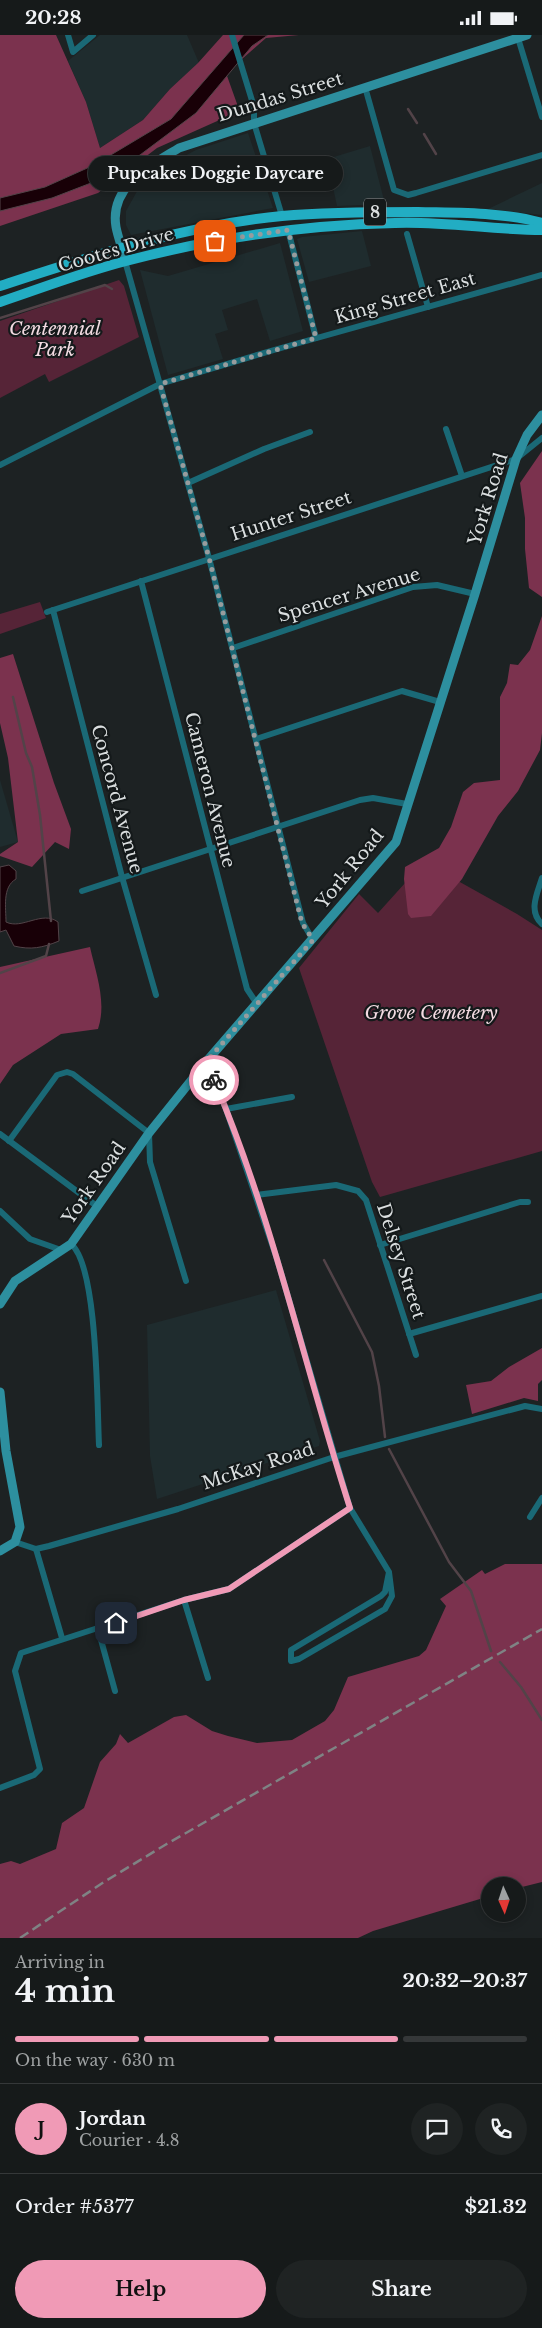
<!DOCTYPE html>
<html lang="en">
<head>
<meta charset="utf-8">
<style>
	body { margin:0; font-family:"Libre Baskerville",serif; background:#1f2323; color:#f1f3f6; height:100vh; display:flex; flex-direction:column; font-size:19px; white-space:nowrap }
	* { box-sizing:border-box; margin:0 }
	p { font-size:16px; color:#9ea1a2 }
	.icon { flex:none; width:28px; height:28px; fill:none; stroke:currentColor; stroke-width:2; stroke-linecap:round; stroke-linejoin:round }
	.map { position:relative; height:1903px; overflow:hidden }
	.details { display:flex; flex-direction:column; background:#161a1a; flex:1 }
	.details>* { flex:none }
	.needle { width:32px; rotate:177deg }
	.tools { position:absolute; left:481px; top:1842px; display:grid; gap:10px }
	.tools a { display:grid; place-items:center; width:45px; height:45px; border-radius:50%; background:#161a1a; box-shadow:0 2px 8px #0003,0 0 0 1px #353839; font-size:25px }
	.pin { position:absolute; display:grid; place-items:center; width:42px; height:42px; color:#fff; margin:-21px; border-radius:10px; box-shadow:0 2px 8px #0006 }
	.courier { position:absolute; display:grid; place-items:center; width:50px; height:50px; margin:-25px; border:4px solid #f09ab6; border-radius:50%; background:#fff; color:#222; box-shadow:0 1px 6px #0007 }
	.bubble { position:absolute; height:35px; border-radius:18px; background:#161a1a; box-shadow:0 2px 8px #0003,0 0 0 1px #353839; font-size:16px; font-weight:700; line-height:35px; text-align:center }
	.head em { font-style:normal; font-weight:700 }
	.head div { display:flex; flex-direction:column-reverse }
	.head { display:flex; align-items:center; justify-content:space-between; height:85px; padding:0 15px }
	h1 { font-size:32px; font-weight:700; line-height:38px }
	.bar { display:grid; grid-template-columns:repeat(4,1fr); gap:8px 5px; align-content:center; height:60px; padding:0 15px }
	.bar i { height:6px; border-radius:4px; background:#353839 }
	.bar .current { background:#f09ab6 }
	.bar p { grid-column:span 4 }
	.line { display:flex; align-items:center; gap:12px; padding:0 15px; border-top:1px solid #353839 }
	.line div { flex:1 }
	.round { display:grid; place-items:center; flex:none; width:52px; height:52px; border-radius:26px; background:#1f2323 }
	.button { display:flex; gap:10px; margin-top:auto; padding:10px 15px }
	.button a { flex:1; height:58px; border-radius:30px; background:#f09ab6; color:#111; font-size:20px; font-weight:700; line-height:58px; text-align:center }
	.button a+a { background:#1f2323; color:#f1f3f6 }
	.status { display:flex; justify-content:space-between; align-items:center; height:35px; padding:0 25px; background:#161a1a; direction:ltr }
	.status svg { height:14px; fill:currentColor }
	.map>svg:first-child { display:block }
	.built { fill:#1f2c2e }
	.green { fill:#562437 }
	.forest { fill:#7b324e }
	.water { fill:#180007; stroke:#524348 }
	.lines { fill:none; stroke-linecap:round; stroke-linejoin:round }
	.stream { stroke:#524348; stroke-width:2.5 }
	.street { stroke:#1a6976; stroke-width:6 }
	.secondary { stroke:#2d8f9f; stroke-width:9 }
	.primary { stroke:#22adc3; stroke-width:10 }
	.rail { stroke:#7f8384; stroke-width:2.5; stroke-dasharray:10 5; stroke-linecap:butt }
	.done { stroke:#989c9d; stroke-width:5; stroke-dasharray:0 9 }
	.route { stroke:#f09ab6; stroke-width:6 }
	.labels { text-anchor:middle; stroke-width:4.5; stroke-linejoin:round; paint-order:stroke }
	.shield { fill:#14191a; stroke:#9fa3a4; stroke-width:1 }
	.shield-label { font-size:16px; font-weight:bold; fill:#dadedf }
	.street-label { font-size:18px; fill:#dadedf; stroke:#14191a }
	.park-label { font-size:18px; font-style:italic; fill:#f3dbe2; stroke:#14191a }
</style>
</head>
<body>
<div class="status"><b>20:28</b><svg viewBox="0 0 49 12"><path d="M0 12V9h3v3zM5 12V6h3v6zM10 12V3h3v9zM15 12V0h3v12zM26 1h20v11H26zM47 4h2v5h-2z"/></svg></div>
<div class="map">
<svg width="542" height="1903" viewBox="0 0 542 1903">
	<rect width="100%" height="100%" fill="#1d2223"/>
	<g class="built">
		<polygon points="100,0 187,0 199,28 170,54 143,85 100,113 86,67 68,26"/>
		<polygon points="248,98 273,173 131,200 126,190 126,176 140,151 175,126 196,115"/>
		<polygon points="370,111 385,169 337,171 327,124"/>
		<polygon points="542,148 542,180 488,174"/>
		<polygon points="362,196 371,231 309,247 297,204 302,202"/>
		<polygon points="280,208 303,296 270,306 257,264 222,275 228,295 215,299 223,324 168,340 140,235 168,241"/>
		<polygon points="0,745 18,807 0,812"/>
		<polygon points="276,1255 320,1406 319,1411 157,1464 150,1421 147,1290"/>
	</g>
	<g class="green">
		<polygon points="119,245 124,251 139,302 49,347 45,339 0,363 0,286"/>
		<polygon points="40,567 46,583 0,599 0,579"/>
		<polygon points="424,827 517,879 542,895 542,1116 380,1162 372,1147 299,933 359,859 378,878"/>
	</g>
	<g class="forest">
		<polygon points="0,0 56,0 86,67 100,113 143,85 170,54 198,28 223,0 299,0 266,3 226,38 241,80 224,83 157,113 98,158 0,191"/>
		<polygon points="542,416 542,562 529,553 525,514 525,483 520,448"/>
		<polygon points="542,581 542,698 540,715 518,756 498,781 462,844 431,881 411,883 408,879 404,844 405,832 439,813 451,792 463,757 474,748 500,745 500,662 507,648 510,629 518,630 530,615"/>
		<polygon points="13,619 54,748 71,794 69,814 55,807 32,832 0,821 0,819 18,807 8,723 0,688 0,623"/>
		<path d="M 90,912 C 96,939 107,967 98,994 L 61,999 L 13,1030 L 0,1049 L 0,932 Z"/>
		<polygon points="542,1313 542,1345 538,1349 538,1366 524,1363 472,1379 466,1350 491,1346 509,1332"/>
		<polygon points="505,1529 542,1529 542,1847 518,1853 490,1851 490,1861 373,1896 358,1903 0,1903 0,1829 11,1826 20,1829 56,1814 62,1788 84,1773 100,1727 116,1709 120,1699 128,1708 174,1682 186,1680 212,1696 228,1701 257,1708 292,1705 325,1686 334,1675 348,1642 419,1621 426,1615 446,1571 440,1564 482,1535 485,1539"/>
	</g>
	<g class="water">
		<polygon points="244,0 268,0 252,11 196,78 140,120 91,148 52,163 0,176 0,163 45,152 94,130 171,84"/>
		<path d="M 9,830 L 16,836 L 16,844 C 2,852 6,873 6,887 C 22,895 42,875 58,887 L 59,906 C 42,913 31,915 14,911 L 6,895 L 0,897 L 0,832 Z"/>
	</g>
	<g class="lines">
		<g class="stream">
			<polyline points="408,74 417,88"/>
			<polyline points="424,99 436,119"/>
			<polyline points="0,283 105,250 112,254"/>
			<polyline points="13,662 26,718 32,732 40,780 51,886"/>
			<polyline points="0,938 46,921 49,909"/>
			<polyline points="324,1225 372,1317 379,1351 385,1402"/>
			<polyline points="389,1414 449,1527 471,1556 491,1616"/>
			<polyline points="500,1627 521,1652 542,1685"/>
		</g>
		<g class="street">
			<polyline points="68,0 73,17 93,0"/>
			<polyline points="232,0 254,72 254,88 282,181"/>
			<polyline points="518,3 542,82"/>
			<polyline points="365,52 394,155 408,160 416,158 542,120"/>
			<polyline points="288,195 316,303"/>
			<polyline points="407,199 428,272"/>
			<polyline points="125,226 209,523 303,888 313,905"/>
			<polyline points="446,394 462,441"/>
			<polyline points="0,430 160,349 274,315 542,240"/>
			<polyline points="188,448 264,414 310,397"/>
			<polyline points="141,546 247,954 257,969"/>
			<polyline points="53,575 122,842 156,960"/>
			<polyline points="47,577 516,424 542,403"/>
			<polyline points="233,613 413,552 437,550 475,559"/>
			<polyline points="256,704 402,656 440,667"/>
			<path d="M 542,843 C 537,859 528,876 542,889"/>
			<polyline points="82,856 360,765 373,763 407,769"/>
			<polyline points="206,1027 226,1074 277,1224 350,1473 389,1537 392,1561 385,1574 299,1624 291,1626 291,1615 381,1561 385,1557 389,1537"/>
			<polyline points="226,1074 292,1062"/>
			<polyline points="0,1099 98,1172"/>
			<polyline points="9,1106 57,1040 67,1037 73,1039 149,1098 150,1127 186,1246"/>
			<polyline points="256,1160 336,1150 358,1156 366,1165 416,1320"/>
			<polyline points="0,1176 30,1204 61,1215"/>
			<path d="M 71,1209 C 98,1231 97,1371 99,1410"/>
			<polyline points="380,1210 520,1167 528,1167"/>
			<polyline points="409,1299 542,1261"/>
			<polyline points="530,1482 542,1463"/>
			<polyline points="15,1507 36,1514 49,1511 178,1474 334,1422 525,1371 542,1374"/>
			<polyline points="36,1514 62,1603"/>
			<polyline points="184,1565 208,1643"/>
			<polyline points="98,1594 115,1656"/>
			<polyline points="0,1753 34,1740 40,1734 15,1636 21,1618 184,1565 229,1554 350,1473"/>
		</g>
		<g class="secondary">
			<path d="M 125,226 C 123,214 118,203 116,192 C 109,151 150,131 179,113 L 527,0"/>
			<polyline points="0,1269 15,1246 71,1209 149,1098 206,1027 396,807 475,559 516,424 527,400 542,380"/>
			<polyline points="0,1357 6,1416 20,1492 15,1507 0,1516"/>
		</g>
		<g class="primary">
			<path d="M 0,251 C 92,221 185,190 282,181 C 327,177 373,177 418,177 C 456,178 505,177 542,188"/>
			<path d="M 0,267 C 42,253 83,237 126,226 C 213,203 304,190 395,188 C 444,186 493,195 542,195"/>
		</g>
		<polyline class="rail" points="20,1903 104,1847 165,1810 542,1594"/>
	</g>
	<g class="lines">
		<polyline class="done" points="214,1045 206,1027 313,905 302,888 209,523 160,349 316,303 288,195 215,206"/>
		<path class="route" d="M 116,1588 L 184,1565 L 229,1554 L 350,1473 C 304,1331 273,1183 214,1045"/>
	</g>
	<g class="labels">
		<rect class="shield" x="364" y="163.5" width="22" height="27" rx="4"/>
		<g class="shield-label">
			<text x="375" y="183">8</text>
		</g>
		<g class="street-label">
			<text transform="translate(280 62) rotate(-17)" y="6">Dundas Street</text>
			<text transform="translate(116 215) rotate(-16)" y="6">Cootes Drive</text>
			<text transform="translate(405 263) rotate(-16)" y="6">King Street East</text>
			<text transform="translate(488 464) rotate(-73)" y="6">York Road</text>
			<text transform="translate(291 481) rotate(-18)" y="6">Hunter Street</text>
			<text transform="translate(349 560) rotate(-17)" y="6">Spencer Avenue</text>
			<text transform="translate(210 755) rotate(76)" y="6">Cameron Avenue</text>
			<text transform="translate(117 764) rotate(75)" y="6">Concord Avenue</text>
			<text transform="translate(350 834) rotate(-51)" y="6">York Road</text>
			<text transform="translate(94 1148) rotate(-55)" y="6">York Road</text>
			<text transform="translate(401 1226) rotate(72)" y="6">Delsey Street</text>
			<text transform="translate(258 1431) rotate(-18)" y="6">McKay Road</text>
		</g>
		<g class="park-label">
			<text x="55" y="300">Centennial<tspan x="55" dy="21">Park</tspan></text>
			<text x="431" y="984">Grove Cemetery</text>
		</g>
	</g>
</svg>
<div class="tools">
<a><svg class="needle" viewBox="-14 -14 28 28"><path d="M0-13l5 13h-10z" fill="#e53935"/><path d="M0 13l5-13h-10z" fill="#9ea1a2"/></svg></a>
</div>
<div class="pin" style="left:215px;top:206px;background:#ea580c"><svg class="icon" aria-label="bag" viewBox="0 0 24 24"><path d="M5 8h14l-1 12H6zM9 8a3 3 0 0 1 6 0"/></svg></div>
<div class="pin" style="left:116px;top:1588px;background:#1f2937"><svg class="icon" aria-label="home" viewBox="0 0 24 24"><path d="M3 11l9-7 9 7M6 9v11h12V9"/></svg></div>
<div class="courier" style="left:214px;top:1045px"><svg class="icon" aria-label="bike" viewBox="0 0 24 24"><circle cx="6" cy="16" r="4"/><circle cx="18" cy="16" r="4"/><path d="M6 16l4-8h5l3 8M10 8l3 8H6M13 5h3"/></svg></div>
<div class="bubble" style="left:88px;top:121px;width:255px">Pupcakes Doggie Daycare</div>
</div>
<section class="details">
<div class="head"><div><h1>4 min</h1><p>Arriving in</p></div><em>20:32–20:37</em></div>
<div class="bar"><i class="current"></i><i class="current"></i><i class="current"></i><i></i><p>On the way · 630 m</p></div>
<div class="line" style="height:90px"><b class="round" style="background:#f09ab6;color:#111">J</b><div><b>Jordan</b><p>Courier · 4.8</p></div><a class="round"><svg class="icon" aria-label="chat" viewBox="0 0 24 24"><path d="M4 5h16v11H9l-5 4z"/></svg></a><a class="round"><svg class="icon" aria-label="phone" viewBox="0 0 24 24"><path d="M5 4h4l2 5-3 2q2 4 5 5l2-3 5 2v4C11 20 4 13 5 4z"/></svg></a></div>
<div class="line" style="height:65px"><div>Order #5377</div><b>$21.32</b></div>
<div class="button"><a>Help</a><a>Share</a></div>
</section>
</body>
</html>
